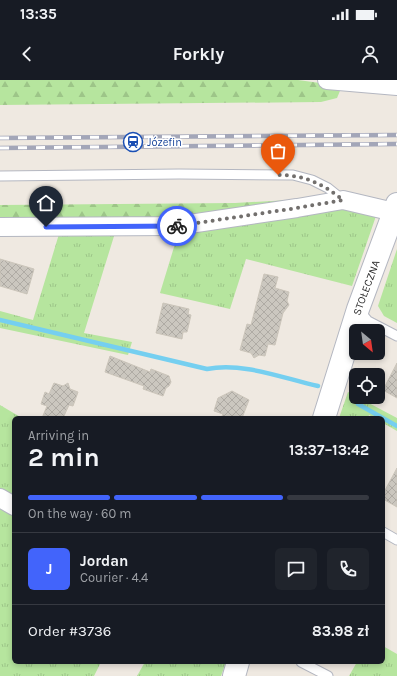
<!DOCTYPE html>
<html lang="en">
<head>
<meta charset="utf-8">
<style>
	body { margin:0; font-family:Karla,sans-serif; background:#20242c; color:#f1f3f6; height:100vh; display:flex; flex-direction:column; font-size:15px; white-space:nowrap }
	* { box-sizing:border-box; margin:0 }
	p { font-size:13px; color:#9ea1a6 }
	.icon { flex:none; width:22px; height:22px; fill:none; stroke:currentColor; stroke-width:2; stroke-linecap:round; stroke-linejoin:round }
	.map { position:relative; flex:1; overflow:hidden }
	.panel { position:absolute; left:12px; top:336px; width:373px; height:248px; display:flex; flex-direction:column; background:#171b24; border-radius:6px; box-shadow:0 2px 6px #0003 }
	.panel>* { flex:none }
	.needle { width:26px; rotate:151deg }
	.controls { position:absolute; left:349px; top:244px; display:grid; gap:8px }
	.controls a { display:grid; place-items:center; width:36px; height:36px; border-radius:6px; background:#171b24; box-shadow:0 2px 6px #0003; font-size:20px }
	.pin { position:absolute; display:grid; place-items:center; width:34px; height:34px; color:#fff; margin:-41px -17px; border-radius:50% 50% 50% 0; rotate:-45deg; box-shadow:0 0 4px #0007 }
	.pin .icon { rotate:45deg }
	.courier { position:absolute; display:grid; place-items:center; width:40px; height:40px; margin:-20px; border:3px solid #4264fb; border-radius:50%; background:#fff; color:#222; box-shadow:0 1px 5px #0007 }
	.head em { font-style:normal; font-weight:700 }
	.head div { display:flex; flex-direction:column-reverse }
	.head { display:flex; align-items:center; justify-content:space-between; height:68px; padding:0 16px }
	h1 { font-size:26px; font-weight:700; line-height:30px }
	.bar { display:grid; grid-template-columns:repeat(4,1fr); gap:6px 4px; align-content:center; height:48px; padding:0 16px }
	.bar i { height:5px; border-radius:3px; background:#363941 }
	.bar .current { background:#4264fb }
	.bar p { grid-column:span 4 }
	.line { display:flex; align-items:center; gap:10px; padding:0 16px; border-top:1px solid #363941 }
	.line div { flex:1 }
	.round { display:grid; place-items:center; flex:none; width:42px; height:42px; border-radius:6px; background:#20242c }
	.status { display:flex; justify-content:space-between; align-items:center; height:28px; padding:0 20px; background:#171b24; direction:ltr }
	.status svg { height:11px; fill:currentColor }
	header { display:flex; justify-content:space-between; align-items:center; height:52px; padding:0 16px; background:#171b24; font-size:18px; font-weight:700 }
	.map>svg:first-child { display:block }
	.grass { fill:url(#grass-tufts) }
	.forest { fill:url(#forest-firs) }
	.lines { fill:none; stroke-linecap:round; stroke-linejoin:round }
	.stream { stroke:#75cff0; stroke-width:4.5 }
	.building { fill:url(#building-cross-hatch); stroke:#cbc5ba }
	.service-casing { stroke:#b4b7c1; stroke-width:11 }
	.minor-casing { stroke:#b4b7c1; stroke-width:20 }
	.tertiary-casing { stroke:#b4b7c1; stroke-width:24 }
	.service { stroke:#fff; stroke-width:9 }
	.minor { stroke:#fff; stroke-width:18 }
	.tertiary { stroke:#fff; stroke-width:22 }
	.rail-casing { stroke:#a3a6b8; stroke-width:4.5 }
	.rail { stroke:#fff; stroke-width:3; stroke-dasharray:9; stroke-linecap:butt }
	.done { stroke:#726f6d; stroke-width:4; stroke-dasharray:0 7.2 }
	.route { stroke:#4264fb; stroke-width:5 }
	.labels { text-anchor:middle; stroke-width:3; stroke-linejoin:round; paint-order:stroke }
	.transit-label { font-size:11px; fill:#164399; stroke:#fff; text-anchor:start }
	.street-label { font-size:11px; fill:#2e2e2e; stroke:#fff }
</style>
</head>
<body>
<div class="status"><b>13:35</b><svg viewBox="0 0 49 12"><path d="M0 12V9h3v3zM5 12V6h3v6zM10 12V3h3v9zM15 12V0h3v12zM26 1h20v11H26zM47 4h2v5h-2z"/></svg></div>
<header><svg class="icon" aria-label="back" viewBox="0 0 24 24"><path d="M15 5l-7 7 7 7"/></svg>Forkly<svg class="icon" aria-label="person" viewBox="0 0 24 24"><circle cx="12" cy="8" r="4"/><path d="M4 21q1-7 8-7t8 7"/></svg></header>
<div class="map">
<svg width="397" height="596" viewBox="0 0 397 596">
	<defs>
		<pattern id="grass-tufts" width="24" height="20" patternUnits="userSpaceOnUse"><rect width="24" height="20" fill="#b6e59e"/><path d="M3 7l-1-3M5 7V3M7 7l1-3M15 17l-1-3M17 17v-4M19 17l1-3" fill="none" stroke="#9dc588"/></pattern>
		<pattern id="forest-firs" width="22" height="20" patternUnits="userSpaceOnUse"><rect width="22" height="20" fill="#b6e59e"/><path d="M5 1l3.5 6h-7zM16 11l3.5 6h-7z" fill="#9dc588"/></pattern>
		<pattern id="building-cross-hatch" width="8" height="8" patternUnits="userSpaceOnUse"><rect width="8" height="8" fill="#cbc7bf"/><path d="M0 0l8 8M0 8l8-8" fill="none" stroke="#afaba4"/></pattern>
	</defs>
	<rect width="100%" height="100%" fill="#efe9e1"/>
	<g class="grass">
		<polygon points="342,129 376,136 352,206 246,179 230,229 160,213 178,154"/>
		<polygon points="115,153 84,253 132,262 128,275 0,248 0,231 33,240 59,154"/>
		<polygon points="397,169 397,243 384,236 378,226"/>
		<polygon points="348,312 397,338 397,351 383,343 383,338 375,338 369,335 368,338 339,338"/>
		<polygon points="0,325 22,338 14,338 14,415 0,408"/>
		<polygon points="0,429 14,436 14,582 101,582 94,596 0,596"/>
		<polygon points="383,566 397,574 397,596 349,596 357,582 383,582"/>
		<polygon points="145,582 226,582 221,596 137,596"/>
	</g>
	<g class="forest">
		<polygon points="0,0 298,0 342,6 337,18 321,22 0,25"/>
		<polygon points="289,120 290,126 190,139 0,141 0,125 235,123"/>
	</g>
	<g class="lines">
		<g class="stream">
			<path d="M 0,240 L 207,289 C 243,282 282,298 318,306"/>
			<polyline points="358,324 397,346"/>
		</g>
	</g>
	<g class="building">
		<polygon points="0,179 34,189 27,214 0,206"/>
		<polygon points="264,194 278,197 275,208 289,212 287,221 289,225 283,233 275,265 268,264 265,276 259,275 254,278 251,273 240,270 247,244 251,245"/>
		<polygon points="163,223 189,229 188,234 191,235 187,252 183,252 182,259 156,253"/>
		<polygon points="110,276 150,292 151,289 169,296 171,302 169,306 166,308 163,316 143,309 144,306 105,292"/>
		<polygon points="397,283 397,318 383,310"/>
		<polygon points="54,303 63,306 68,303 70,309 78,312 73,326 69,325 63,338 42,338 47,326 41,324 45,312 49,314"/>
		<polygon points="232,311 249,320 242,338 221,338 223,334 214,331 218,318"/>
		<polygon points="397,388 397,427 383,419 383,414"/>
	</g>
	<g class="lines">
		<g class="service-casing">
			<g id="service">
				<polyline points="0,96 179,94 293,95 312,100 328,108 343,120"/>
				<polyline points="359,230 368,241 397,256"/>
				<polyline points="383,452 397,460"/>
				<polyline points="301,582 328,596"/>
			</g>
		</g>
		<g class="minor-casing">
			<g id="minor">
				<polyline points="327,0 397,6"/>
				<polyline points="0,147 176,146 297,128 343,120 394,132"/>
				<polyline points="0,418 14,426"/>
			</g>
		</g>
		<g class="tertiary-casing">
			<g id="tertiary">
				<path id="s1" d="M 324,338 L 358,229 L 397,124"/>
				<polyline points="234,596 238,582"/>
			</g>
		</g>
		<use href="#service" class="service"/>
		<use href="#minor" class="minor"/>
		<use href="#tertiary" class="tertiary"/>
		<g class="rail-casing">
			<g id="rail">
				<polyline points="0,58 397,55"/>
				<polyline points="0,68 397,64"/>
			</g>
		</g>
		<use href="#rail" class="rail"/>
	</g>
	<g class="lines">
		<path class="done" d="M 177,146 L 297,128 L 343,120 C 323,104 305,95 278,95"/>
		<polyline class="route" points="46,147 177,146"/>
	</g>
	<defs>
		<g id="station-ring" transform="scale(1)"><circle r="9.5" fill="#fff" stroke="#1a4fb4" stroke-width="1.5"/><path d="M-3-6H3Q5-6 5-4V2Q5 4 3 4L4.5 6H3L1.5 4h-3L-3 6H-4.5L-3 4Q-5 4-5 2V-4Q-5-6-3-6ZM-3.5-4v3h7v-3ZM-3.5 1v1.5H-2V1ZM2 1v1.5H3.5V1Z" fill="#1a4fb4"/></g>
	</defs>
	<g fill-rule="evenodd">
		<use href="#station-ring" x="133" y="62"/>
	</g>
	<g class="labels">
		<g class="transit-label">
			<text x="147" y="66">Józefin</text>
		</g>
		<g class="street-label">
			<text dy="4" stroke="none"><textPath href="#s1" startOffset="137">STOŁECZNA</textPath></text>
		</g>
	</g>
</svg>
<div class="controls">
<a><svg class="needle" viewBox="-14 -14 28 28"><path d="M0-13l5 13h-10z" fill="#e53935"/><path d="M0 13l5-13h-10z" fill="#9ea1a6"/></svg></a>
<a><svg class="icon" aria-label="locate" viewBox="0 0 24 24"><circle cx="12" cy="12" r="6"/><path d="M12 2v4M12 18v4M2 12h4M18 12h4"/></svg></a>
</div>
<div class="pin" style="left:278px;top:95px;background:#ea580c"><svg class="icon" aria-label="bag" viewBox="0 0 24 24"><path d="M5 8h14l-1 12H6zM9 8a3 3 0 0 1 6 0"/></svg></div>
<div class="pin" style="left:46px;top:147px;background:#1f2937"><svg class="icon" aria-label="home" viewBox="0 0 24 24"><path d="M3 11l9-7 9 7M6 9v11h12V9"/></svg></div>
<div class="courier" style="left:177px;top:146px"><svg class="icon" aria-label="bike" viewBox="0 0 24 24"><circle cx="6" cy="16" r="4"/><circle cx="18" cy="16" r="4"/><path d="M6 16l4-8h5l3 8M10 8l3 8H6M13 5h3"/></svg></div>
<section class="panel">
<div class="head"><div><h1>2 min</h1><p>Arriving in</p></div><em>13:37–13:42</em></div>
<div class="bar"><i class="current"></i><i class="current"></i><i class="current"></i><i></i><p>On the way · 60 m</p></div>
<div class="line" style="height:72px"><b class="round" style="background:#4264fb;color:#fff">J</b><div><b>Jordan</b><p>Courier · 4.4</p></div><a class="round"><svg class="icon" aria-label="chat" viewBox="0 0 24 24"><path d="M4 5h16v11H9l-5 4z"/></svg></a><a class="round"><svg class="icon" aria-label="phone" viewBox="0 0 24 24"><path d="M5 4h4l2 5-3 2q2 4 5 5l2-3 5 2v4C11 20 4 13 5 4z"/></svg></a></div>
<div class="line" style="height:52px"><div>Order #3736</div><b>83.98 zł</b></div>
</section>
</div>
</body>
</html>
